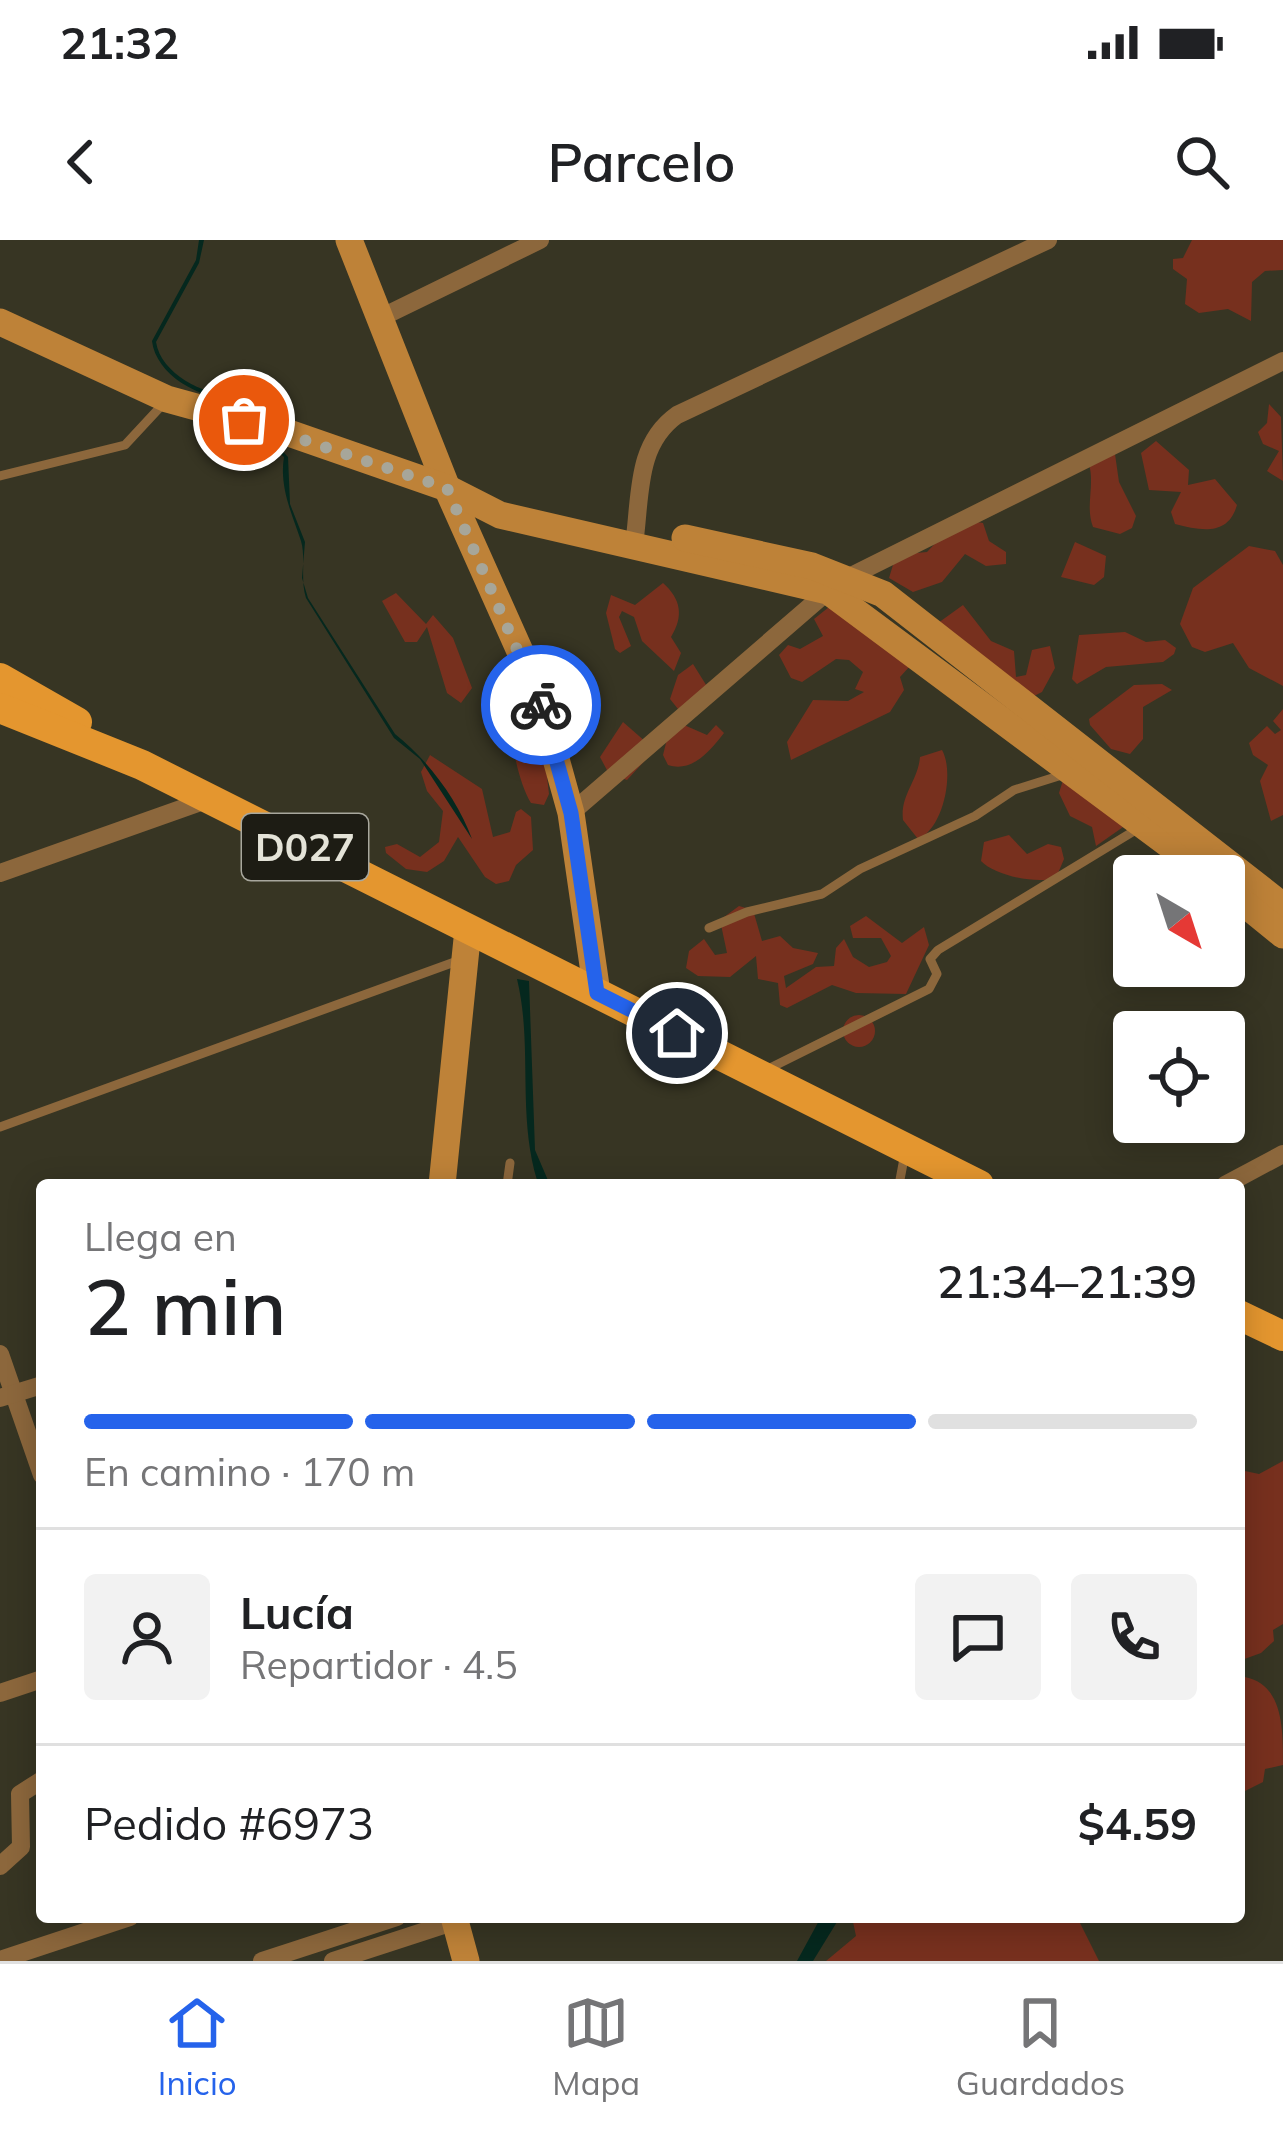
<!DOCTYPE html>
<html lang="es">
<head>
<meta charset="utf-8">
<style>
	body { margin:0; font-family:Mulish,sans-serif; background:#f2f2f2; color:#202124; height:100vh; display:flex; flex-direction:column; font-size:45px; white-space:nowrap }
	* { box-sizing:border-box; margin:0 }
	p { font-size:39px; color:#757577 }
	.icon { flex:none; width:66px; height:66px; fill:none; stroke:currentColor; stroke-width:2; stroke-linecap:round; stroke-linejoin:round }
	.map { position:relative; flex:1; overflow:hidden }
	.drawer { position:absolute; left:36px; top:939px; width:1209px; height:744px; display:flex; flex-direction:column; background:#fff; border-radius:12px; box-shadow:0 6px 30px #0003 }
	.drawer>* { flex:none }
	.needle { width:78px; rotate:141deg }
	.buttons { position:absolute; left:1113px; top:615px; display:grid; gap:24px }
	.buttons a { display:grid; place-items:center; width:132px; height:132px; border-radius:12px; background:#fff; box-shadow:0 6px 30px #0003; font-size:60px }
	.pin { position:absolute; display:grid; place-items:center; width:102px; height:102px; color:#fff; margin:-51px; border:6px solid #fff; border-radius:50%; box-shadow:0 3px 12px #0007 }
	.courier { position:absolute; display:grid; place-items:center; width:120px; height:120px; margin:-60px; border:9px solid #2563eb; border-radius:50%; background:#fff; color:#222; box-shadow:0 3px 15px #0007 }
	.head em { font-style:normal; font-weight:600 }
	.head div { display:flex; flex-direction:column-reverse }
	.head { display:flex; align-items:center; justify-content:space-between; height:204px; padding:0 48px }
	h1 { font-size:78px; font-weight:600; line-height:90px }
	.bar { display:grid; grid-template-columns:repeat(4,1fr); gap:18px 12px; align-content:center; height:144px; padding:0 48px }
	.bar i { height:15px; border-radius:9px; background:#e0e0e0 }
	.bar .active { background:#2563eb }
	.bar p { grid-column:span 4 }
	.line { display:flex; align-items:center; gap:30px; padding:0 48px; border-top:3px solid #e0e0e0 }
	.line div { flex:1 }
	.round { display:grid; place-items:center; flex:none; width:126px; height:126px; border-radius:12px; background:#f2f2f2 }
	.status { display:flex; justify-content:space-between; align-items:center; height:84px; padding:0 60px; background:#fff; direction:ltr }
	.status svg { height:33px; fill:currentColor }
	header { display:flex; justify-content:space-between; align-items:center; height:156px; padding:0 48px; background:#fff; font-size:54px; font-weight:600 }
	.dock { display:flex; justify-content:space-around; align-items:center; height:168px; border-top:3px solid #e0e0e0; background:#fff; font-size:33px; color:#757577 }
	.dock a { display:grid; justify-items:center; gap:6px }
	.dock .active { color:#2563eb }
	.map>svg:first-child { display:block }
	.green { fill:#77301e }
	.water { fill:#05281e }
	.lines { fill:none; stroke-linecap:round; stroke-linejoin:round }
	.lane { stroke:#8c673c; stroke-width:9 }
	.street { stroke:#8c673c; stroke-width:18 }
	.secondary { stroke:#be8238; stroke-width:27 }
	.primary { stroke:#e4962f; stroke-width:30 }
	.done { stroke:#a7a699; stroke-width:12; stroke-dasharray:0 21.6 }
	.route { stroke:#2563eb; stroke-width:15 }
	.labels { text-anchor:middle; stroke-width:9; stroke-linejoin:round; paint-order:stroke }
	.shield { fill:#1d1c14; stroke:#a8a79d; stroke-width:3 }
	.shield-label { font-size:39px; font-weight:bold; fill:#e4e3d8 }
</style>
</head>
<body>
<div class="status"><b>21:32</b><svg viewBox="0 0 49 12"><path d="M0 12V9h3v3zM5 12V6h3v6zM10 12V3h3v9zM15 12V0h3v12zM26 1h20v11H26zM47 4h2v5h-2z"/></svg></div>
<header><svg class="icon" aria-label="back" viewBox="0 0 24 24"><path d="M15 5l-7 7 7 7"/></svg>Parcelo<svg class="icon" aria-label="search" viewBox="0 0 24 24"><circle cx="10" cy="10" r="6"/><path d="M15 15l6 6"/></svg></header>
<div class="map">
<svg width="1283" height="1721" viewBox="0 0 1283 1721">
	<rect width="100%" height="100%" fill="#373523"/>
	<g class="green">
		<polygon points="1192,0 1283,0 1283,30 1265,31 1252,42 1251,81 1228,69 1199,73 1185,64 1187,39 1173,29 1173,19 1183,18"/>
		<polygon points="1269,164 1281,177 1283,241 1267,231 1279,211 1263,204 1258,192 1267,183"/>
		<path d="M 1156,201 L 1189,230 L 1188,245 L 1215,239 L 1237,265 C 1228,296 1202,291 1175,284 L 1171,272 L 1181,252 L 1149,250 L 1141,213 Z"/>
		<path d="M 1115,214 L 1119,242 L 1136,276 L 1132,288 L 1120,294 L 1093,287 C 1085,266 1095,246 1089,224 Z"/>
		<polygon points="971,281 983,283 989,301 1006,312 1006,324 986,326 965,314 942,342 913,352 889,338 896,315 927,312 946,292"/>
		<polygon points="1075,302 1106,316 1104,337 1094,345 1061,337"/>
		<polygon points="1249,306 1275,311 1283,325 1283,446 1249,428 1233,403 1205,412 1192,407 1180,384 1193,348"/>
		<path d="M 663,343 C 681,359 684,376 671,397 L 681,413 L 674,431 L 642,401 L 634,377 L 622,371 L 619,377 L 631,406 L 620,413 L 615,409 L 606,373 L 611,355 L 635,365 Z"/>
		<polygon points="396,353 426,384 433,375 453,398 472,448 461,463 447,453 427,387 417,402 405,402 382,361"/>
		<path d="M 963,365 L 991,401 L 1014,411 L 1016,437 L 1026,435 L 1032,410 L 1050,406 L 1055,428 L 1042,452 L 1030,458 C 1009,430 967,408 938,383 Z"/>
		<polygon points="829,367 910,426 900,437 904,450 890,472 791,520 787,502 813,460 848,461 864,452 855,449 863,432 849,420 836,419 802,442 791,438 779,415 788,405 800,409 823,396 814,379"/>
		<polygon points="1125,392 1146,402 1165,400 1176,408 1174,414 1163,422 1106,427 1077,444 1072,439 1079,395"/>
		<polygon points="693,424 708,448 678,469 670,459 678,435"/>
		<polygon points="1162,444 1172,450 1143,467 1143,499 1130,514 1111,509 1090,485 1089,479 1134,445"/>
		<polygon points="1283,469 1283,575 1271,581 1260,541 1268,525 1253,515 1249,503 1267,486 1275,494 1281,490 1273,481"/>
		<polygon points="623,482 647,503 650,515 627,540 609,534 600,517"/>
		<path d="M 684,485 L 707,495 L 716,485 L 724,493 C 710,511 692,533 668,525 L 663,515 L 668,495 Z"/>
		<path d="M 526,505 L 532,516 L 545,519 L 549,554 L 544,565 L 531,563 C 523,551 515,522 514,509 Z"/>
		<path d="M 942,510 C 955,533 943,589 918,599 L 903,580 C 900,555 918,541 920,517 Z"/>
		<polygon points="430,515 482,549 493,597 510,592 516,572 521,569 531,577 533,610 516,625 509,641 496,644 485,637 458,597 444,621 427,632 406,629 386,613 385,607 397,604 420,617 439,602 443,571 427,551 421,532"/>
		<polygon points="1063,540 1126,585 1096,606 1092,587 1070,576 1059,553"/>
		<path d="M 1009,595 L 1027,614 L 1048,604 L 1061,607 L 1064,619 L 1056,638 C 1037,644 995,636 981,621 L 984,602 Z"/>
		<polygon points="739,666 753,670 762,701 780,696 793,708 818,713 813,724 784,736 786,748 816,727 834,726 836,708 844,699 853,717 869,727 887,722 891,716 881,698 853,698 850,686 866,676 902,703 924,687 929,705 906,754 856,753 832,745 787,768 780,765 778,743 758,739 756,716 730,737 698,736 686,728 689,711 704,699 715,715 727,713 720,680"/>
		<circle cx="859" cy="791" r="16"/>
		<polygon points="1283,1221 1283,1384 1273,1390 1274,1401 1261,1413 1239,1421 1239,1266 1245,1231 1259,1234"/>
		<path d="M 1245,1437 C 1283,1445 1283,1487 1283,1525 L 1265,1529 L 1263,1542 L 1239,1554 L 1239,1442 Z"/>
		<polygon points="852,1677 1077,1677 1099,1721 826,1721 856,1696"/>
	</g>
	<g class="water">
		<path d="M 199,0 L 204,0 L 199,23 L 156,102 C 161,134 203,154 233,157 L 258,135 L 281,178 L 263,172 L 255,142 L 236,159 C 203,161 156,136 152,101 L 196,20 Z"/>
		<path d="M 262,198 L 273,201 L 288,217 L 290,264 L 305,302 L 302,338 L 308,358 L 395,494 C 427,519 458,560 472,599 L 420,519 L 394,498 L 306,358 C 300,339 306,318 301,301 C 292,274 279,247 284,217 Z"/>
		<path d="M 517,739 L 529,741 L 535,910 L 550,945 L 537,940 C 517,873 533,805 517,739 Z"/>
		<polygon points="821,1677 840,1677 813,1721 797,1721"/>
	</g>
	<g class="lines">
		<g class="lane">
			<polyline points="0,236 125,205 164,163"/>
			<polyline points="709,688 747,672 822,654 860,629 975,576 1014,550 1065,534"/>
			<polyline points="768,829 929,749 937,734 930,719 938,710 1139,588"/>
			<polyline points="0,887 460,720"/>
			<polyline points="507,945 510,923"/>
			<polyline points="899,945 905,913"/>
		</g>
		<g class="street">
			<polyline points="378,79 540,0"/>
			<path d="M 634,305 C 641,257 635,205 677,175 L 1048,0"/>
			<polyline points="847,338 1283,121"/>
			<polyline points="571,573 828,351"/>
			<polyline points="0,633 209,559"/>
			<polyline points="1225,945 1283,914"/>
			<polyline points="0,1114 42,1235"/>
			<polyline points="0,1158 42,1145"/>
			<polyline points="0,1453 42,1439"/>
			<polyline points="0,1626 21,1607 20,1554 42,1540"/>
			<polyline points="0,1720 130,1677"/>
			<polyline points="262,1721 397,1677"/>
			<polyline points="333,1721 456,1681"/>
		</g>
		<g class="secondary">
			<polyline points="349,0 447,248 536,447 571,573 597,753"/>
			<polyline points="0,82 167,159 283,191 447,248 500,275 828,351 1211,636"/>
			<polyline points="685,298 812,326 883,354 1283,666"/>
			<polyline points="1224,647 1283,695"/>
			<polyline points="442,945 468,689"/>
			<polyline points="454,1677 466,1721"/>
		</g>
		<g class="primary">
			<polyline points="0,438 77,482"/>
			<polyline points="0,468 142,525 979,945"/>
			<polyline points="1239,1075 1283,1096"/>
		</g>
	</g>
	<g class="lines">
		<polyline class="done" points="244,180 447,248 541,465"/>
		<polyline class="route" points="541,465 571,573 597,753 677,793"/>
	</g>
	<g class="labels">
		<rect class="shield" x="242" y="574" width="126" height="66" rx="9"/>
		<g class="shield-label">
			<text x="305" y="621">D027</text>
		</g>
	</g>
</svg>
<div class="buttons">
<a><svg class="needle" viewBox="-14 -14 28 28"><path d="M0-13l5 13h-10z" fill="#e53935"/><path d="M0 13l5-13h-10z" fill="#757577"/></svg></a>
<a><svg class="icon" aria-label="locate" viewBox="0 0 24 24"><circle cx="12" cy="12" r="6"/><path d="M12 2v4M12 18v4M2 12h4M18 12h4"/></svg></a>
</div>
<div class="pin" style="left:244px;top:180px;background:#ea580c"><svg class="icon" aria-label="bag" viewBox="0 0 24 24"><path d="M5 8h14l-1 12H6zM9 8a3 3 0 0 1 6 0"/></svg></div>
<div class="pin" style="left:677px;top:793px;background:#1f2937"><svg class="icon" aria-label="home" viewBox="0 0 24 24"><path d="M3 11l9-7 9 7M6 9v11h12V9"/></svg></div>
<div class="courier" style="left:541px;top:465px"><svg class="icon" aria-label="bike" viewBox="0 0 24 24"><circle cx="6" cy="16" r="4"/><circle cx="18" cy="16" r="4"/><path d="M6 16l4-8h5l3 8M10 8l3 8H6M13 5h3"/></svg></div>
<section class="drawer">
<div class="head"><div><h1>2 min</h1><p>Llega en</p></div><em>21:34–21:39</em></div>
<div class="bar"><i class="active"></i><i class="active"></i><i class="active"></i><i></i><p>En camino · 170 m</p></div>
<div class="line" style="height:216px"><a class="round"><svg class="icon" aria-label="person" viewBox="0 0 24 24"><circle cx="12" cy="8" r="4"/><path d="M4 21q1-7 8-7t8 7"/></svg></a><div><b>Lucía</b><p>Repartidor · 4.5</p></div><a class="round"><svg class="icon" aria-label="chat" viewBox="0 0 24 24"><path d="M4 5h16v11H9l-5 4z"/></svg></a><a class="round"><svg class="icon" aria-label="phone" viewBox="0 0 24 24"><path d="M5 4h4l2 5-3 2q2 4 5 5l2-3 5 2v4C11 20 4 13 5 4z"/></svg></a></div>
<div class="line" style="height:156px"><div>Pedido #6973</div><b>$4.59</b></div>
</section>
</div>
<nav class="dock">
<a class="active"><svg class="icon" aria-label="home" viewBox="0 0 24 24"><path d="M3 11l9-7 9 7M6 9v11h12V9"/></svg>Inicio</a>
<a><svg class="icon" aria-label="map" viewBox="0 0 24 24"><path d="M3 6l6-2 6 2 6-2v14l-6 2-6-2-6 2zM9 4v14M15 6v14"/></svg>Mapa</a>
<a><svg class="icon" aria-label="saved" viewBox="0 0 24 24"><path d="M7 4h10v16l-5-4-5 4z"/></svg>Guardados</a>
</nav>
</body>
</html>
